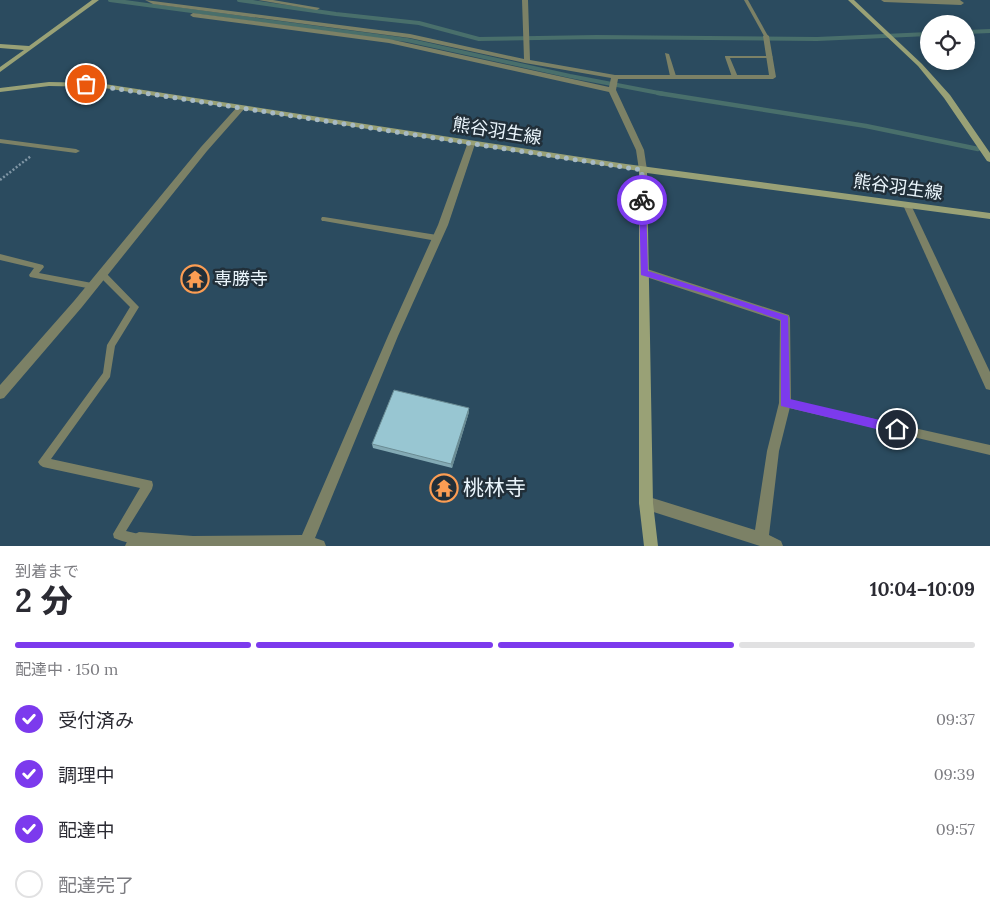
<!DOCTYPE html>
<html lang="ja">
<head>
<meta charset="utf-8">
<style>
	body { margin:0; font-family:Lora,"Noto Sans JP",serif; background:#f2f2f3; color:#2b2b33; height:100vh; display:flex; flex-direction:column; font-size:19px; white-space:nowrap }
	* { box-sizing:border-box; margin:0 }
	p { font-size:16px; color:#7c7c81 }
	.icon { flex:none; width:28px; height:28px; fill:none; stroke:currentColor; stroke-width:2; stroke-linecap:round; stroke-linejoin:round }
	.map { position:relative; height:546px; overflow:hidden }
	.panel { display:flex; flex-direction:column; background:#fff; flex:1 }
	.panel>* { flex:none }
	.buttons { position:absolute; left:920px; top:15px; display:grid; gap:10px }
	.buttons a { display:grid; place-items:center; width:55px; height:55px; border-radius:50%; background:#fff; box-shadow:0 2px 8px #0003; font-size:25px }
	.pin { position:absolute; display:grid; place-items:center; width:42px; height:42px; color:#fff; margin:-21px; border:2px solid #fff; border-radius:50%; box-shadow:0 1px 5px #0007 }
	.courier { position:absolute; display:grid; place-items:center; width:50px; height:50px; margin:-25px; border:4px solid #7c3aed; border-radius:50%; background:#fff; color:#222; box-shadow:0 1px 6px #0007 }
	.summary em { font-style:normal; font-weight:800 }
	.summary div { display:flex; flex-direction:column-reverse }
	.summary { display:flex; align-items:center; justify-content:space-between; height:85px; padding:0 15px }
	h1 { font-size:32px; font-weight:800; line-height:38px }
	.bar { display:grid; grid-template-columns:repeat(4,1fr); gap:8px 5px; align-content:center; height:60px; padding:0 15px }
	.bar i { height:6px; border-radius:4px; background:#e1e1e2 }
	.bar .on { background:#7c3aed }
	.bar p { grid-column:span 4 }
	ol { padding:0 15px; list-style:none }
	li { display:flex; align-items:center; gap:15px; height:55px }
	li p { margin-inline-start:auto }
	li .icon { padding:5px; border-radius:50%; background:#7c3aed; color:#fff; stroke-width:4 }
	li:last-child { color:#7c7c81 }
	li i { width:28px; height:28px; border:2px solid #e1e1e2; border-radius:50% }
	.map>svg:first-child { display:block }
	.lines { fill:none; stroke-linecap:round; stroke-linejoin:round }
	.stream-far1 { stroke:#496f6b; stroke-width:4 }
	.stream { stroke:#496f6b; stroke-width:4.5 }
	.path { stroke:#8197a6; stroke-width:2.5; stroke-dasharray:2 2; stroke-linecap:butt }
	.lane { fill:#7c8166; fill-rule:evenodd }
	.street { fill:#7c8166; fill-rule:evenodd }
	.secondary { fill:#99a176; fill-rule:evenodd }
	.wall { fill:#83aab5 }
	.shaded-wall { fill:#6a8b93 }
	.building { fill:#98c6d2; stroke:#6a8b93 }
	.route { fill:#7c3aed }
	.done { stroke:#a7bac5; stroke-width:5; stroke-dasharray:0 9 }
	.labels { text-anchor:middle; stroke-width:5; stroke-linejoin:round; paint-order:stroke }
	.street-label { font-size:18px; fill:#eaf5fc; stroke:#212f39 }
	.poi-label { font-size:18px; fill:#eaf5fc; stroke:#212f39; text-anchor:start }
	.near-poi-label { font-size:21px; fill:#eaf5fc; stroke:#212f39; text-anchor:start }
</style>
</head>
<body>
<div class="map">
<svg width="990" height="546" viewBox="0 0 990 546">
	<rect width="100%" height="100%" fill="#2b4b5f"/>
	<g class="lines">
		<g class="stream-far1">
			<polyline points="110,0 407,40 570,76 664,94"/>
			<polyline points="239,0 336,14 419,23 479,39 597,37 817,39 929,34"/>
			<polyline points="966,32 990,31"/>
		</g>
		<polyline class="stream" points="658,93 866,126 978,149"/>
		<polyline class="path" points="0,180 31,156"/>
		<g class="lane">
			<polygon points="744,0 748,0 768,36 768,37 764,36"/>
			<polygon points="665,53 669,54 676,76 675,77 670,76"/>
			<polygon points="725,56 771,56 773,57 771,58 730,58 738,77 735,79 732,77 725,57"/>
			<polygon points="322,217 324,217 437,235 441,238 437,241 324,221 322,221 321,219"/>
			<polygon points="0,254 43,265 44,267 39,273 92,283 95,284 96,286 95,288 92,289 30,277 29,275 34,268 0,260"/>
			<path d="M 102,271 L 105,272 L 139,307 L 115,346 L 110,377 L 51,459 L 152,481 L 153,485 L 152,489 L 126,531 L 143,535 L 144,539 L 143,543 C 135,546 122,541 114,538 L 113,534 L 140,488 L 43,467 L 40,465 L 38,462 L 103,373 L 107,345 L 130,307 L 99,276 L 98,274 L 99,272 Z"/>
			<polygon points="785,399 990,445 990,455 785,407 782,406 780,403 782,400"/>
		</g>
		<g class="street">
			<polygon points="145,0 410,34 524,59 522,0 528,0 530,60 615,75 769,75 763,36 766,34 769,36 776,77 773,79 618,79 616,90 644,150 647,170 643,173 639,170 636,150 609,92 389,43 193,17 190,15 193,13 389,39 609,87 611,78 525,63 410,38 153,4"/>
			<polygon points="258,0 273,0 320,8 317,10"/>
			<polygon points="881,0 960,0 964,3 961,5 884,2"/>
			<polygon points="238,106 244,106 245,108 207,151 82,307 4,398 0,399 0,385 74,301 201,147"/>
			<polygon points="0,139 76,149 80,151 76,153 0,143"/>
			<path d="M 468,142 L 474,142 L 475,144 L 448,225 L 398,336 L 315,538 L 324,541 L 326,546 L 125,546 C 128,539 132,535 139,532 L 193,536 L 302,535 L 388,336 L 438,225 Z"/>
			<polygon points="907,202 911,205 990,372 990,390 986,389 903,205"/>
			<polygon points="644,268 789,315 790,318 791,403 779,451 769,535 781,541 783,546 760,546 641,508 639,503 641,498 646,496 755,530 767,451 779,403 780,321 640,275 639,272"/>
		</g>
		<g class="secondary">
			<polygon points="92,0 99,0 0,72 0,67 24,50 0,48 0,44 29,46"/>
			<polygon points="848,0 854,0 922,64 950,95 990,153 990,162 987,161 944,98 918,66"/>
			<polygon points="49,82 98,83 626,164 990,213 990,219 647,173 653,503 658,546 644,546 639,503 639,171 98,87 49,86 0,92 0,88"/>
		</g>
	</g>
	<polygon class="wall" points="469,412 452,468 373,448 372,444"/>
	<polygon class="shaded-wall" points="469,408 469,412 452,468 451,464"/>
	<polygon class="building" points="394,390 469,408 451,464 372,444"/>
	<polygon class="route" points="642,198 646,200 648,271 788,316 790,399 897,424 900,425 900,432 897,434 781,406 781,320 706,294 641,275 639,200"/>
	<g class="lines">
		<polyline class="done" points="86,84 642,170 642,200"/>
	</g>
	<defs>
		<g id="temple-ring" transform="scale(1.4375)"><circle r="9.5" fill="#212f39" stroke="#fc9d53" stroke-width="1.5"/><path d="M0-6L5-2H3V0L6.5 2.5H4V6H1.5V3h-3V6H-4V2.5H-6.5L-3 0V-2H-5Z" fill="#fc9d53"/></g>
	</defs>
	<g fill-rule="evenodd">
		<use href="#temple-ring" x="195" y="279"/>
		<use href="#temple-ring" x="444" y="488"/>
	</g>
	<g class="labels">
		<g class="street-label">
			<text transform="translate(497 131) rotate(9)" y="6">熊谷羽生線</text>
			<text transform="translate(898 187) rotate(8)" y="6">熊谷羽生線</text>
		</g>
		<g class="poi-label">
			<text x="214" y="285">専勝寺</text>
		</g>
		<g class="near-poi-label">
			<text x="463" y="495">桃林寺</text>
		</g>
	</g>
</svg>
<div class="buttons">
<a><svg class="icon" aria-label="locate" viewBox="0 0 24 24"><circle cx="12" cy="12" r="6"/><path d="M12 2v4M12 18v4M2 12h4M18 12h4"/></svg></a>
</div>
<div class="pin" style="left:86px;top:84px;background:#ea580c"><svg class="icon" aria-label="bag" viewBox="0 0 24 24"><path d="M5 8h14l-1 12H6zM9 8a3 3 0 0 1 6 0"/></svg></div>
<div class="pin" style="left:897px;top:429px;background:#1f2937"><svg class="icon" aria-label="home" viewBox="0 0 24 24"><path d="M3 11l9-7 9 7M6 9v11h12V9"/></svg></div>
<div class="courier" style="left:642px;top:200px"><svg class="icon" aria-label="bike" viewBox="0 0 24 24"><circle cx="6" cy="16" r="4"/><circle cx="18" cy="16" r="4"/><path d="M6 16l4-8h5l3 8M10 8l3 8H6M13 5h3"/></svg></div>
</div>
<section class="panel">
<div class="summary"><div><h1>2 分</h1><p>到着まで</p></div><em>10:04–10:09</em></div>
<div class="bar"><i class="on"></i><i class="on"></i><i class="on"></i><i></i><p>配達中 · 150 m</p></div>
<ol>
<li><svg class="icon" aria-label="check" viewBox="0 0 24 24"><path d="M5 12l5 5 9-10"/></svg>受付済み<p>09:37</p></li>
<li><svg class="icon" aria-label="check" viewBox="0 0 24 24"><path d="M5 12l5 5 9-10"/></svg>調理中<p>09:39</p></li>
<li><svg class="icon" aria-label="check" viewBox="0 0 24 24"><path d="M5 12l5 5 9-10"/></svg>配達中<p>09:57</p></li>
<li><i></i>配達完了</li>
</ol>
</section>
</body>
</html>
